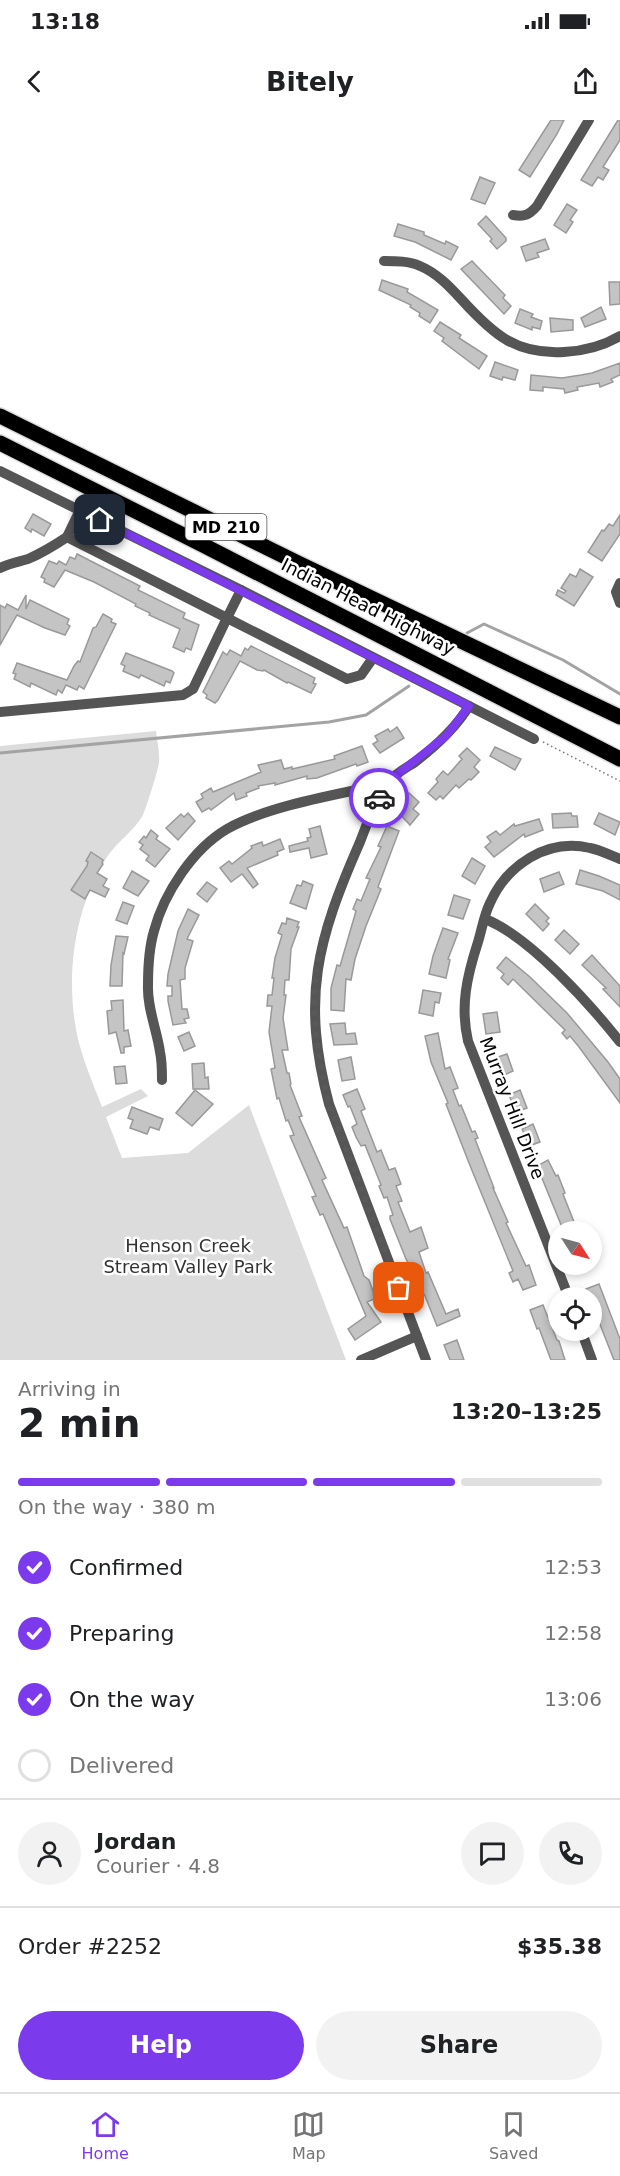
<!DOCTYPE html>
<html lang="en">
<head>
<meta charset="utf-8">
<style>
	body { margin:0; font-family:"DejaVu Sans",sans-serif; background:#f2f2f2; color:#202124; height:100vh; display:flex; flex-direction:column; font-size:22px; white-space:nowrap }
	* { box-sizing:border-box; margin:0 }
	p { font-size:20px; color:#757577 }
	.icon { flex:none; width:33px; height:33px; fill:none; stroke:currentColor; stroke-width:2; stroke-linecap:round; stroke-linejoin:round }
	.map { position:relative; height:1240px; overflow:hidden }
	.side { display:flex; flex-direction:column; background:#fff; flex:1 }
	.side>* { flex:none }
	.needle { width:39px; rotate:126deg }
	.fabs { position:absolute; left:548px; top:1101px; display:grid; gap:12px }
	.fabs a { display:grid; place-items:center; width:54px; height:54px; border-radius:50%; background:#fff; box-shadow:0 3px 9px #0003; font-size:30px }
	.pin { position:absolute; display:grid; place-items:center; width:51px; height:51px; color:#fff; margin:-26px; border-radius:12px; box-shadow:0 3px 9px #0006 }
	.courier { position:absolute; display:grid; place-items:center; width:60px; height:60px; margin:-30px; border:4px solid #7c3aed; border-radius:50%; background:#fff; color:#222; box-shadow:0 2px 8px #0007 }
	.head em { font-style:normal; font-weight:700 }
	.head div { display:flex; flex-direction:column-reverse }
	.head { display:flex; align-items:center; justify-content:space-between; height:102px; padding:0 18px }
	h1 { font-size:39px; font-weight:700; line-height:45px }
	.bar { display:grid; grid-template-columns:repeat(4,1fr); gap:9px 6px; align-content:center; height:72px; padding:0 18px }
	.bar i { height:8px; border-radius:4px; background:#e0e0e0 }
	.bar .selected { background:#7c3aed }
	.bar p { grid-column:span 4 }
	.line { display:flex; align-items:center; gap:15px; padding:0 18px; border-top:2px solid #e0e0e0 }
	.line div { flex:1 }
	.round { display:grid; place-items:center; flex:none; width:63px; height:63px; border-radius:32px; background:#f2f2f2 }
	ol { padding:0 18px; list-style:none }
	li { display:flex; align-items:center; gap:18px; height:66px }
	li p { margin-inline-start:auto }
	li .icon { padding:6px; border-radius:50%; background:#7c3aed; color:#fff; stroke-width:4 }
	li:last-child { color:#757577 }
	li i { width:33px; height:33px; border:3px solid #e0e0e0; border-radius:50% }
	.action { display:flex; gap:12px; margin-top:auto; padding:12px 18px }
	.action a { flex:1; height:69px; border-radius:36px; background:#7c3aed; color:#fff; font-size:24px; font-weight:700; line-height:69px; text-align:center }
	.action a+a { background:#f2f2f2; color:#202124 }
	.status { display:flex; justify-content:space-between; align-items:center; height:42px; padding:0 30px; background:#fff; direction:ltr }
	.status svg { height:16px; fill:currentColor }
	header { display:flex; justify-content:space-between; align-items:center; height:78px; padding:0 18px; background:#fff; font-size:27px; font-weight:700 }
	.dock { display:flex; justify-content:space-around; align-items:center; height:84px; border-top:2px solid #e0e0e0; background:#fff; font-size:16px; color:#757577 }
	.dock a { display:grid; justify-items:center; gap:3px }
	.dock .selected { color:#7c3aed }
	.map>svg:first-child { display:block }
	.green { fill:#dcdcdc }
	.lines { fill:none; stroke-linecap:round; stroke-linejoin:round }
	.stream { stroke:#a3a3a3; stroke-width:3 }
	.building { fill:#c4c4c4; stroke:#999; stroke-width:1.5 }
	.highway-casing { stroke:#dbdbdb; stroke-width:18 }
	.path { stroke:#777; stroke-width:1.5; stroke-dasharray:1.5 3; stroke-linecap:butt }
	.minor { stroke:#555; stroke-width:10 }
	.highway { stroke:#000; stroke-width:15 }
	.done { stroke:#595959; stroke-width:6; stroke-dasharray:0 10.8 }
	.route { stroke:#7c3aed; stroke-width:8 }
	.labels { text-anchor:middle; stroke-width:5; stroke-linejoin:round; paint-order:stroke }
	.shield { fill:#fff; stroke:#4c4c4c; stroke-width:1.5 }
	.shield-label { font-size:16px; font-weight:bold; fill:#000 }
	.street-label { font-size:18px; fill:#000; stroke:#fff }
	.park-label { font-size:18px; fill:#333; stroke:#fff }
</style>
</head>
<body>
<div class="status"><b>13:18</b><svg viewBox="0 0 49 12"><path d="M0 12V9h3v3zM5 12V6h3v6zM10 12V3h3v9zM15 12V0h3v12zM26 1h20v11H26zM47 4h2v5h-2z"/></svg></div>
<header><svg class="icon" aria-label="back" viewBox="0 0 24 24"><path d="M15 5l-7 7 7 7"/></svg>Bitely<svg class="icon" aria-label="share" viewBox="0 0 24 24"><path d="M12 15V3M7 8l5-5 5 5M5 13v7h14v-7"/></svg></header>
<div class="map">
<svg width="620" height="1240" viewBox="0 0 620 1240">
	<rect width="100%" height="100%" fill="#fff"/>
	<path class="green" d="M 156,611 C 157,621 160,633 159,643 C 157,653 147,686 143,695 C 134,711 117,722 107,737 C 73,790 64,862 79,923 C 85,945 94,966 102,987 L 141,969 L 148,976 L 106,997 L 122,1038 L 188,1033 L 249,985 L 346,1240 L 0,1240 L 0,626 Z"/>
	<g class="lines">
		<g class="stream">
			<polyline points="467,513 484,504 563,540 620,574"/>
			<polyline points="0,633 329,602 366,595 409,566"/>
		</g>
	</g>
	<g class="building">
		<polygon points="551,0 564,0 557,14 530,57 519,50"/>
		<polygon points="618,0 620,0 620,20 603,47 609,50 603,60 598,57 592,66 581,60"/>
		<polygon points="480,57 495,63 485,84 471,79"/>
		<polygon points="567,84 577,90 570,100 573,102 566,113 554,105"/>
		<polygon points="486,96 506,118 506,121 497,129 490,121 492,119 478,104"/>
		<polygon points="398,104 424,112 424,115 445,124 446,121 458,127 451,140 415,122 394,116"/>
		<polygon points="545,119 549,129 537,133 539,137 526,141 521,127"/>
		<polygon points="472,141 505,175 503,178 511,186 504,194 461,149"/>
		<polygon points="382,160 408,169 407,172 438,190 430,203 419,196 420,193 410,187 411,185 379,170"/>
		<polygon points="609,162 620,162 620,184 610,185"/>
		<polygon points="601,187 606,199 585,207 581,198"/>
		<polygon points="520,189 533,194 531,197 542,201 540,209 532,207 532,210 515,203"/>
		<polygon points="550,198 573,200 573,210 551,212"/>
		<polygon points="440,202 461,215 459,218 487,236 479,249 442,221 444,218 434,211"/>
		<polygon points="495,242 518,250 515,260 503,257 502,260 490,256"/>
		<polygon points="620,243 620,255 611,259 613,262 600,267 599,263 583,266 577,267 578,270 565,273 564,269 543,267 543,271 530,270 531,255 562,258 581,255 592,253"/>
		<polygon points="33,394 51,404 44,416 32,409 31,412 25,408"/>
		<polygon points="620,395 620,414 602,441 588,432 602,410 604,411 609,404 613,406"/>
		<polygon points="77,434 140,466 138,470 185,493 183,498 199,505 191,530 186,528 184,532 173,527 180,509 149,495 150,493 135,486 136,484 94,462 65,450 54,467 44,462 45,459 41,457 49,441 57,444 59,441 66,445 70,437 75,439"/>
		<polygon points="580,449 593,457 574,486 556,475 558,470 564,473 566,471 561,468 570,454 576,457"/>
		<polygon points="26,475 26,489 30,480 69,499 67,504 70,506 65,515 45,508 17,495 0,525 0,485 5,488 7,484 18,490"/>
		<polygon points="103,494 112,499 111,502 116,504 84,569 79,566 77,570 66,565 62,573 58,570 56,575 31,563 30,567 14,559 16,554 13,553 17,543 67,560 74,546 78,541 80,542 93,508 96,507"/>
		<polygon points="251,526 315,558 313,563 316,564 311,573 288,562 287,563 264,550 263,551 257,550 240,541 218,580 215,583 206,578 207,575 203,572 223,532 227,535 230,530 241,536 245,528 248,530"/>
		<polygon points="126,533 172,551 174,553 170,563 166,561 164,566 141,555 139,558 123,551 125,546 121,544"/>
		<polygon points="397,607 404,618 380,633 373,624 378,621 375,616 388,609 390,612"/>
		<polygon points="362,626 368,642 357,646 356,644 317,658 307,659 307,656 275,665 275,663 258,666 259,668 246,673 247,676 236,680 234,673 211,690 209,688 202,692 196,682 203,678 201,674 211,668 213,672 261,652 258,645 281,640 284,649 292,647 292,649 335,639 334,636"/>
		<polygon points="495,627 521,639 515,650 490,636"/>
		<polygon points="467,628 480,640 474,647 479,652 471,660 469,659 459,668 456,665 443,679 440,676 436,680 428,673 438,662 436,659 443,651 448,655 462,639 459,636"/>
		<polygon points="409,673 419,682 413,689 419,694 410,705 395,689"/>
		<polygon points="188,693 195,701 178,720 166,708 181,694 184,697"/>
		<polygon points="571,693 572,696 577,696 578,707 553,708 552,694"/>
		<polygon points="599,693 620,702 615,715 594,704"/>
		<polygon points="539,699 543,710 525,717 524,714 494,737 485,727 491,722 487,717 496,711 500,715 514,704 515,706"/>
		<polygon points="320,706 327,734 311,738 309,728 290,732 289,726 308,721 307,718 311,717 309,709"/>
		<polygon points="387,706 399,711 378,767 381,769 366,806 355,839 351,860 346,859 344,891 331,890 331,868 337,845 340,846 356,791 353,789 357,779 361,781 370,759 366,758 381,727 378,726"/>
		<polygon points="151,710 158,716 156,719 170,729 155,747 146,740 149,736 140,729 143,725 139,722 144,716 146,718"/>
		<polygon points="280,719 284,729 277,732 278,735 247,748 258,764 253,768 242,754 231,762 220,748 229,741 232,744 252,728 251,726 262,722 263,726"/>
		<polygon points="91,732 103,740 102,743 103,744 97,753 107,759 103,766 109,769 105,777 90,770 85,779 71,770 87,746 88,742 86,741"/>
		<polygon points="472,738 485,746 475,764 462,756"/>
		<polygon points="580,750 599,756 620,765 620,780 603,771 576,764"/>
		<polygon points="132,751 149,761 138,776 123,768"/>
		<polygon points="559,752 564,764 544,772 540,759"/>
		<polygon points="303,761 313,765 306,789 290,783 297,765 301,766"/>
		<polygon points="207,762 217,769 207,782 197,774"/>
		<polygon points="454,775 470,780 463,799 448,795"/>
		<polygon points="123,782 134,786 127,804 116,800"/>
		<polygon points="535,784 549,798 546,801 549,804 543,811 526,794"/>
		<polygon points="188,789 199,795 187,819 193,821 185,848 185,859 180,860 182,889 187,889 189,898 184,899 186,903 173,905 168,881 168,876 172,876 172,866 167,866 168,854 178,811"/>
		<polygon points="287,798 299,802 297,807 299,807 291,829 289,860 285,860 284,875 286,875 283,898 288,930 282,930 287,953 289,953 291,964 290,965 302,996 299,997 326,1058 322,1060 344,1108 347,1107 364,1156 369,1160 373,1171 374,1179 367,1182 381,1202 355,1220 348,1209 366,1196 323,1094 320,1095 312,1077 316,1076 290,1016 294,1015 288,1000 286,1001 279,978 277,979 271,949 275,948 269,912 272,886 267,886 268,875 272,875 274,858 272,858 275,838 282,815 278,813 282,803 286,804"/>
		<polygon points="443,808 458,813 448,839 450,840 446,858 429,854 433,836"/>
		<polygon points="564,810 579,824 570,834 555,820"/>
		<polygon points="116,816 128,817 124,834 123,833 122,866 110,866 111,845"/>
		<polygon points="592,835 620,866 620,887 603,869 606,868 582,845"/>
		<polygon points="506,837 530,857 567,893 608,942 620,959 620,983 579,927 570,916 567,919 562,913 565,910 513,859 508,865 501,858 504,854 497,848"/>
		<polygon points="423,870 441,873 439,883 435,882 433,896 419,893"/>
		<polygon points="123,880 124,911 128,910 131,926 124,927 124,933 121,933 116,912 109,914 107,891 112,890 111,881"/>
		<polygon points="497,892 500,912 486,914 483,894"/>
		<polygon points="345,903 346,914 355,913 357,924 334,925 330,904"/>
		<polygon points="189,912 195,926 184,931 178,917"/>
		<polygon points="438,913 445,949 450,947 458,968 453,970 459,986 461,985 472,1012 475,1011 478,1018 475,1019 494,1068 493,1068 508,1102 506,1103 526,1146 529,1145 536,1165 523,1170 518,1159 513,1162 509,1153 513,1151 469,1043 446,984 448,983 431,942 425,916"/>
		<polygon points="507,934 513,951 502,956 495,938"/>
		<polygon points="351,937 355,959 342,961 338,940"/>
		<polygon points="204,943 205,958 208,957 209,969 193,969 192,944"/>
		<polygon points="125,946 127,963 116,964 114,947"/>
		<polygon points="357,969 365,989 361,991 377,1032 381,1030 389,1050 395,1048 401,1064 396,1066 402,1081 398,1082 410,1112 421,1107 428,1128 419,1132 426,1153 428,1152 446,1194 458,1189 460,1196 437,1206 425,1176 406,1139 390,1099 390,1096 393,1095 387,1077 384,1078 379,1066 381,1065 365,1025 361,1026 356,1017 352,1007 357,1004 350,986 348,987 343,975"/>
		<polygon points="195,970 213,984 192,1006 176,993"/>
		<polygon points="520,970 527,988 516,992 509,975"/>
		<polygon points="132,987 163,999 159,1010 150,1007 147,1014 130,1008 133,1000 128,998"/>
		<polygon points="533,1004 540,1022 529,1026 522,1009"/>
		<polygon points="548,1040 556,1056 558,1055 565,1073 563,1074 578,1112 564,1112 537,1046"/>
		<polygon points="599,1164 620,1219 620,1240 614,1240 586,1169"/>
		<polygon points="543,1185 557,1220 559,1221 565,1240 551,1240 539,1208 537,1209 530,1190"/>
		<polygon points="457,1220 464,1240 450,1240 444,1225"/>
	</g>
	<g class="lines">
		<g class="highway-casing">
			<g id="highway">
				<polyline points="0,296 300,444 620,597"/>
				<polyline points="0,323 203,425 620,639"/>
			</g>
		</g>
		<polyline class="path" points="543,622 620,661"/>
		<g class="minor">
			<path d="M 513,95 C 525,97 529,95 537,86 L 589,0"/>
			<path d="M 384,141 C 396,141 409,141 420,146 C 437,153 450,167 462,180 C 493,214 516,235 564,232 C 584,231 603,226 620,216"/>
			<polyline points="0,351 241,470 534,619"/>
			<polyline points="67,417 80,390"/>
			<path d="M 0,448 C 10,443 18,442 28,439 C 42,433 55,425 67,417 L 227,498 L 193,569 L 183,575 L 0,592"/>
			<polyline points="620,463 616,472 620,483"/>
			<polyline points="241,470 227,498 347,559 361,555 373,538"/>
			<path d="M 485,799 C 529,816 590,884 620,922"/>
			<path d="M 162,960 C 162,951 162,941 160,932 C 157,910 147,888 148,865 C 148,848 149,828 154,811 C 164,773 193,729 227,709 C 267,686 339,674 385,664"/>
			<path d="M 569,1178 L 468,921 C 460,886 467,856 478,822 C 482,809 484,795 490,783 C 507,745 547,718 590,728 C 600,730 610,735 620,739"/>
			<polyline points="581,1210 592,1240"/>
			<polyline points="361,1240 417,1216"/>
			<path d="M 426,1240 L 329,984 C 301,878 317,820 360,722 C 365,709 378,673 386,664 C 393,655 406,648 415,642 C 436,626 455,609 469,586"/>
		</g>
		<use href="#highway" class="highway"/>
	</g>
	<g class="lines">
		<path class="done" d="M 379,678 C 356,730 328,783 318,840 C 310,888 317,937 329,984 L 399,1168"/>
		<polyline class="route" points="100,400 469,586 446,616 385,664 379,678"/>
	</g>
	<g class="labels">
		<rect class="shield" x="185.5" y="394" width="81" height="26" rx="4.5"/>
		<g class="shield-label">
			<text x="226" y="413">MD 210</text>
		</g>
		<g class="street-label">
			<text transform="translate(368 487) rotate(27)" y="6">Indian Head Highway</text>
			<text transform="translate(512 988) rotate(69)" y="6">Murray Hill Drive</text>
		</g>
		<g class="park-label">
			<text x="188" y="1132">Henson Creek<tspan x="188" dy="21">Stream Valley Park</tspan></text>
		</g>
	</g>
</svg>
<div class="fabs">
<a><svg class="needle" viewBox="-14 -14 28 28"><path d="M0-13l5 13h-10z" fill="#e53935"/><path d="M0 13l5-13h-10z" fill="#757577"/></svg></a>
<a><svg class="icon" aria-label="locate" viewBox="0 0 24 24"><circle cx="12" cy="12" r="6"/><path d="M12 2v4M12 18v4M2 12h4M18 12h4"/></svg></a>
</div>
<div class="pin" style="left:399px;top:1168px;background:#ea580c"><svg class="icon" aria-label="bag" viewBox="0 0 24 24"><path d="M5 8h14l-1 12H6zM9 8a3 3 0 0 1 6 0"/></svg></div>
<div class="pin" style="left:100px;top:400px;background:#1f2937"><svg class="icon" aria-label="home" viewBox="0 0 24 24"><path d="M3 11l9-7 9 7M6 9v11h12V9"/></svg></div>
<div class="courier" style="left:379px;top:678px"><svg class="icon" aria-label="car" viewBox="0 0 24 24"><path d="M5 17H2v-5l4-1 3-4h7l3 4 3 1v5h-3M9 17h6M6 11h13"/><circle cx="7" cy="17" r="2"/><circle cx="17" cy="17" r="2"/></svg></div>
</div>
<section class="side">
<div class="head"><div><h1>2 min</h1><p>Arriving in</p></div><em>13:20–13:25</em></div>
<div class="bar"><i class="selected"></i><i class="selected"></i><i class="selected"></i><i></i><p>On the way · 380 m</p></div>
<ol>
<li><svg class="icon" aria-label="check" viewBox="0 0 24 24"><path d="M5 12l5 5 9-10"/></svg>Confirmed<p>12:53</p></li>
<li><svg class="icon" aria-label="check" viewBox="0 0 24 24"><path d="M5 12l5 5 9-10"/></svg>Preparing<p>12:58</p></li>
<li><svg class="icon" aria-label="check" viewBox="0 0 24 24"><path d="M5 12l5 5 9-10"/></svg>On the way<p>13:06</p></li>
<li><i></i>Delivered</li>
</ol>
<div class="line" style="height:108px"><a class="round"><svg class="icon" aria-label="person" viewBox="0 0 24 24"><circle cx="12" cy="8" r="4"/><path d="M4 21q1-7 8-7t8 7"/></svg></a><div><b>Jordan</b><p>Courier · 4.8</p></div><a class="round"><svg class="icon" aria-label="chat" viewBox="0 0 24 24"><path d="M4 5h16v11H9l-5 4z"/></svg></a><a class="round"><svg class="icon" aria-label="phone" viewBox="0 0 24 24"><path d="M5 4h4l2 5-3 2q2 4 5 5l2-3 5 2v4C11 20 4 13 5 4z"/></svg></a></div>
<div class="line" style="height:78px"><div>Order #2252</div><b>$35.38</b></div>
<div class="action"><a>Help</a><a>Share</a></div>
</section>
<nav class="dock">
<a class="selected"><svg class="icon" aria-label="home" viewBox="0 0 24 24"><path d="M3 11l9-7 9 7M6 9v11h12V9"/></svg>Home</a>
<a><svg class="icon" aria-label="map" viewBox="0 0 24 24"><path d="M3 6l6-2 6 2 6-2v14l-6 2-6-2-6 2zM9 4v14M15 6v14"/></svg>Map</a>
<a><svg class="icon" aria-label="saved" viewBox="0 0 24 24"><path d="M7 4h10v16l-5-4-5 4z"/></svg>Saved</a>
</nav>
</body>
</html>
